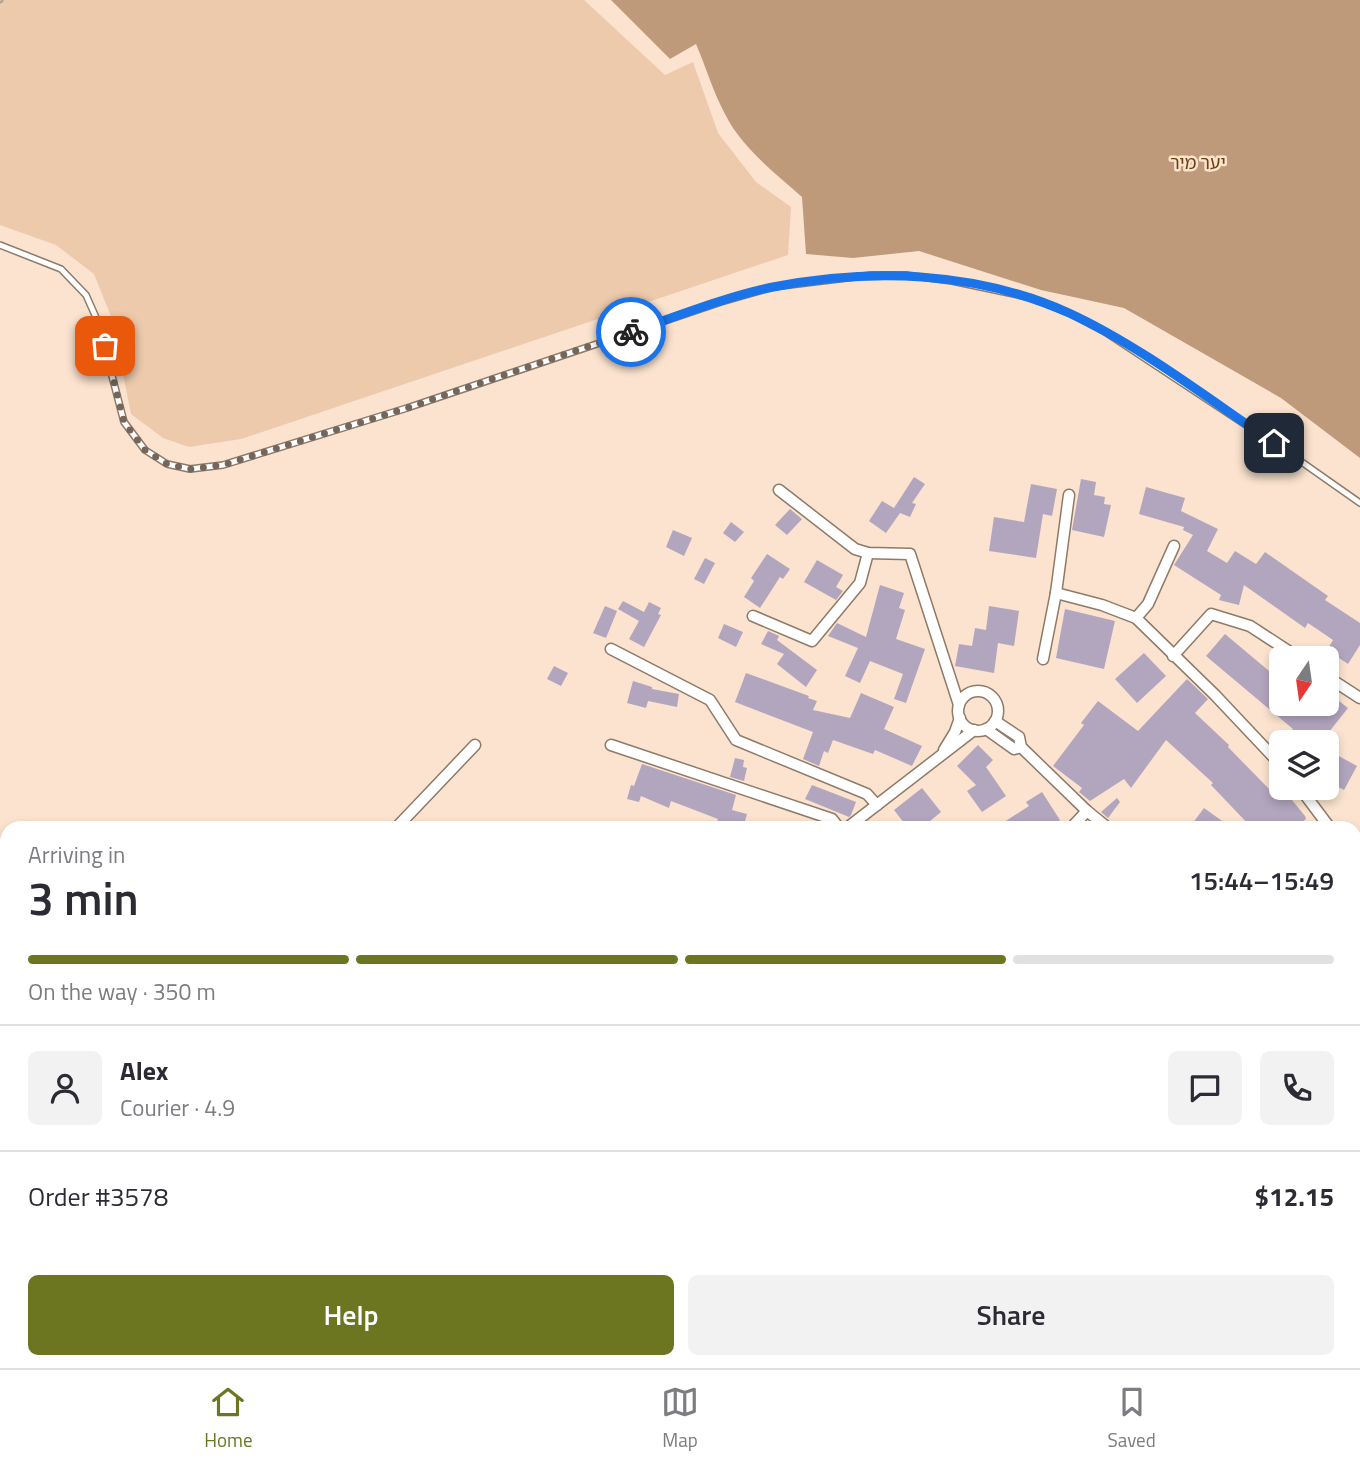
<!DOCTYPE html>
<html lang="en">
<head>
<meta charset="utf-8">
<style>
	body { margin:0; font-family:"Titillium Web","Noto Sans Hebrew",sans-serif; background:#f2f2f3; color:#2b2b33; height:100vh; display:flex; flex-direction:column; font-size:26px; white-space:nowrap }
	* { box-sizing:border-box; margin:0 }
	p { font-size:23px; color:#7c7c81 }
	.icon { flex:none; width:38px; height:38px; fill:none; stroke:currentColor; stroke-width:2; stroke-linecap:round; stroke-linejoin:round }
	.map { position:relative; flex:1; overflow:hidden }
	.panel { position:absolute; left:0px; top:821px; width:1362px; height:548px; display:flex; flex-direction:column; background:#fff; border-radius:21px 21px 0 0; box-shadow:0 4px 10px #0003 }
	.panel>* { flex:none }
	.needle { width:46px; rotate:193deg }
	.buttons { position:absolute; left:1269px; top:646px; display:grid; gap:14px }
	.buttons a { display:grid; place-items:center; width:70px; height:70px; border-radius:10px; background:#fff; box-shadow:0 4px 10px #0003; font-size:35px }
	.pin { position:absolute; display:grid; place-items:center; width:60px; height:60px; color:#fff; margin:-30px; border-radius:14px; box-shadow:0 4px 10px #0006 }
	.courier { position:absolute; display:grid; place-items:center; width:70px; height:70px; margin:-35px; border:5px solid #1a73e8; border-radius:50%; background:#fff; color:#222; box-shadow:0 2px 9px #0007 }
	.overview em { font-style:normal; font-weight:600 }
	.overview div { display:flex; flex-direction:column-reverse }
	.overview { display:flex; align-items:center; justify-content:space-between; height:119px; padding:0 28px }
	h1 { font-size:46px; font-weight:600; line-height:52px }
	.bar { display:grid; grid-template-columns:repeat(4,1fr); gap:10px 7px; align-content:center; height:84px; padding:0 28px }
	.bar i { height:9px; border-radius:5px; background:#e1e1e2 }
	.bar .selected { background:#6c7621 }
	.bar p { grid-column:span 4 }
	.line { display:flex; align-items:center; gap:18px; padding:0 28px; border-top:2px solid #e1e1e2 }
	.line div { flex:1 }
	.round { display:grid; place-items:center; flex:none; width:74px; height:74px; border-radius:10px; background:#f2f2f3 }
	.primary-button { display:flex; gap:14px; margin-top:auto; padding:14px 28px }
	.primary-button a { flex:1; height:80px; border-radius:10px; background:#6c7621; color:#fff; font-size:28px; font-weight:600; line-height:80px; text-align:center }
	.primary-button a+a { background:#f2f2f3; color:#2b2b33 }
	.menu { display:flex; justify-content:space-around; align-items:center; height:98px; border-top:2px solid #e1e1e2; background:#fff; font-size:19px; color:#7c7c81 }
	.menu a { display:grid; justify-items:center; gap:4px }
	.menu .selected { color:#6c7621 }
	.map>svg:first-child { display:block }
	.green { fill:#edcaac }
	.forest { fill:#be9a7b }
	.building { fill:#b2a6bf }
	.lines { fill:none; stroke-linecap:round; stroke-linejoin:round }
	.lane-casing { stroke:#8f7a68; stroke-width:8 }
	.street-casing { stroke:#8f7a68; stroke-width:13 }
	.path { stroke:#b5a292; stroke-width:2.5; stroke-dasharray:5 3.5; stroke-linecap:butt }
	.lane { stroke:#fff; stroke-width:5 }
	.street { stroke:#fff; stroke-width:10 }
	.done { stroke:#74665a; stroke-width:7; stroke-dasharray:0 12.6 }
	.route { stroke:#1a73e8; stroke-width:9 }
	.labels { text-anchor:middle; stroke-width:5; stroke-linejoin:round; paint-order:stroke }
	.park-label { font-size:18px; fill:#6e3f09; stroke:#fbe3cf }
</style>
</head>
<body>
<div class="map">
<svg width="1360" height="1368" viewBox="0 0 1360 1368">
	<rect width="100%" height="100%" fill="#fbe3cf"/>
	<polygon class="green" points="0,0 584,0 665,75 693,62 718,133 756,182 791,207 788,255 241,439 189,447 163,438 131,414 112,319 94,274 56,245 0,225"/>
	<path class="forest" d="M 611,0 L 1360,0 L 1360,458 L 1281,398 L 1124,308 L 1041,290 L 919,251 L 853,258 L 806,254 L 802,197 C 774,172 742,148 725,114 C 713,92 706,67 696,44 L 670,59 Z"/>
	<g class="building">
		<polygon points="914,477 925,484 912,503 916,504 910,517 900,513 886,533 869,521 882,501 894,508"/>
		<polygon points="1081,479 1096,482 1094,495 1105,497 1104,504 1111,505 1104,537 1072,530"/>
		<polygon points="1031,484 1057,489 1052,516 1043,514 1036,558 989,551 994,517 1024,522"/>
		<polygon points="1146,487 1185,498 1181,511 1218,529 1207,551 1227,563 1235,551 1256,564 1265,552 1328,596 1325,600 1360,623 1360,645 1348,664 1327,650 1333,640 1308,623 1305,628 1244,585 1239,605 1219,600 1221,595 1174,565 1193,535 1183,530 1184,527 1139,514"/>
		<polygon points="790,509 802,519 787,535 775,525"/>
		<polygon points="731,522 744,532 735,542 723,533"/>
		<polygon points="673,530 692,538 684,556 666,547"/>
		<polygon points="767,554 790,569 783,579 780,577 760,608 744,597 754,581 751,578"/>
		<polygon points="705,558 715,563 704,584 694,579"/>
		<polygon points="817,560 843,575 836,587 843,591 836,600 804,582"/>
		<polygon points="880,585 904,593 899,608 905,610 896,639 925,649 906,703 894,699 903,674 870,661 860,683 845,676 858,648 828,636 837,623 866,637"/>
		<polygon points="623,601 644,612 649,602 661,608 658,614 661,615 644,647 629,639 639,621 618,609"/>
		<polygon points="605,606 617,611 606,638 593,633"/>
		<polygon points="989,606 1019,611 1014,646 998,643 994,673 955,666 959,644 972,646 975,628 986,630"/>
		<polygon points="1065,609 1115,621 1104,669 1056,658"/>
		<polygon points="724,624 743,632 736,647 718,638"/>
		<polygon points="768,631 779,636 777,640 817,670 806,687 777,664 784,654 761,644"/>
		<polygon points="1225,634 1281,681 1281,704 1326,704 1326,691 1348,708 1321,742 1297,742 1288,735 1293,729 1206,656"/>
		<polygon points="1144,653 1166,676 1137,703 1115,679"/>
		<polygon points="554,666 568,673 561,686 547,679"/>
		<polygon points="746,673 809,696 808,698 817,701 813,710 850,718 861,693 894,707 884,729 922,746 912,766 875,750 873,754 833,740 828,753 824,751 819,766 803,759 813,732 735,702"/>
		<polygon points="1187,679 1208,699 1195,713 1229,745 1228,747 1270,790 1279,784 1305,816 1306,819 1294,828 1289,823 1284,828 1252,828 1211,785 1213,783 1166,740 1131,788 1124,779 1090,801 1079,792 1082,788 1053,766 1084,725 1081,723 1098,701 1138,731"/>
		<polygon points="633,681 652,687 652,689 679,694 677,707 648,701 646,708 627,703"/>
		<polygon points="978,745 993,760 986,767 1006,796 982,812 967,791 976,785 957,766"/>
		<polygon points="1337,755 1357,766 1344,790 1326,780 1326,774"/>
		<polygon points="735,758 744,760 743,767 747,768 744,781 730,777"/>
		<polygon points="642,764 736,795 732,810 747,814 743,828 717,822 718,819 671,801 669,808 641,796 639,802 627,799 631,785 634,786"/>
		<polygon points="812,785 856,802 851,815 849,817 805,799"/>
		<polygon points="922,788 941,812 930,821 934,828 908,828 894,810"/>
		<polygon points="1042,792 1060,820 1048,828 995,828 1029,806 1026,802"/>
		<polygon points="1117,798 1120,802 1108,818 1101,812"/>
		<polygon points="1204,808 1232,828 1189,828"/>
	</g>
	<g class="lines">
		<g class="lane-casing">
			<polyline id="lane" points="0,245 61,269 86,295 98,322 124,422 145,450 167,464 190,469 223,465 407,408 721,302 773,287 871,275 906,275 952,281 1032,298 1069,313 1105,332 1296,458 1360,503"/>
		</g>
		<g class="street-casing">
			<g id="street">
				<polyline points="779,490 855,549 868,553 910,554 959,705"/>
				<polyline points="1056,593 1102,605 1136,618 1215,695 1281,765"/>
				<polyline points="753,616 812,641 860,583 868,553"/>
				<polyline points="1136,618 1148,604 1174,546"/>
				<polyline points="611,649 710,700 736,740 867,794 877,805"/>
				<polyline points="1173,656 1211,614 1250,626 1299,658"/>
				<polyline points="1043,659 1056,593 1069,495"/>
				<polyline points="1326,676 1360,698"/>
				<circle cx="978" cy="711" r="20"/>
				<polyline points="995,721 1019,737 1021,747 1087,811 1108,828"/>
				<polyline points="986,729 1014,749 1021,747"/>
				<polyline points="611,745 832,819 839,828"/>
				<polyline points="944,750 955,732 960,718"/>
				<polyline points="1300,788 1330,828"/>
				<polyline points="396,828 475,745"/>
				<polyline points="847,828 974,730"/>
				<polyline points="1071,828 1087,811"/>
				<polyline points="0,858 7,860"/>
				<polyline points="1354,974 1360,976"/>
				<polyline points="1354,1078 1360,1081"/>
				<polyline points="0,1084 7,1080"/>
				<polyline points="1354,1239 1360,1242"/>
				<polyline points="1354,1349 1360,1368"/>
				<polyline points="692,1362 700,1368"/>
				<polyline points="1096,1362 1109,1368"/>
				<polyline points="94,1368 107,1362"/>
				<polyline points="378,1368 382,1362"/>
				<polyline points="774,1368 779,1362"/>
				<polyline points="1279,1368 1282,1362"/>
			</g>
		</g>
		<polyline class="path" points="0,3 3,0"/>
		<use href="#lane" class="lane"/>
		<use href="#street" class="street"/>
	</g>
	<g class="lines">
		<polyline class="done" points="105,346 124,422 145,450 167,464 190,469 223,465 407,408 631,332"/>
		<path class="route" d="M 631,332 C 678,316 725,297 773,287 C 871,268 976,271 1069,313 C 1139,345 1210,400 1274,443"/>
	</g>
	<g class="labels">
		<g class="park-label">
			<text x="1198" y="169">יער מיר</text>
		</g>
	</g>
</svg>
<div class="buttons">
<a><svg class="needle" viewBox="-14 -14 28 28"><path d="M0-13l5 13h-10z" fill="#e53935"/><path d="M0 13l5-13h-10z" fill="#7c7c81"/></svg></a>
<a><svg class="icon" aria-label="layers" viewBox="0 0 24 24"><path d="M12 4l9 5-9 5-9-5zM3 14l9 5 9-5"/></svg></a>
</div>
<div class="pin" style="left:105px;top:346px;background:#ea580c"><svg class="icon" aria-label="bag" viewBox="0 0 24 24"><path d="M5 8h14l-1 12H6zM9 8a3 3 0 0 1 6 0"/></svg></div>
<div class="pin" style="left:1274px;top:443px;background:#1f2937"><svg class="icon" aria-label="home" viewBox="0 0 24 24"><path d="M3 11l9-7 9 7M6 9v11h12V9"/></svg></div>
<div class="courier" style="left:631px;top:332px"><svg class="icon" aria-label="bike" viewBox="0 0 24 24"><circle cx="6" cy="16" r="4"/><circle cx="18" cy="16" r="4"/><path d="M6 16l4-8h5l3 8M10 8l3 8H6M13 5h3"/></svg></div>
<section class="panel">
<div class="overview"><div><h1>3 min</h1><p>Arriving in</p></div><em>15:44–15:49</em></div>
<div class="bar"><i class="selected"></i><i class="selected"></i><i class="selected"></i><i></i><p>On the way · 350 m</p></div>
<div class="line" style="height:126px"><a class="round"><svg class="icon" aria-label="person" viewBox="0 0 24 24"><circle cx="12" cy="8" r="4"/><path d="M4 21q1-7 8-7t8 7"/></svg></a><div><b>Alex</b><p>Courier · 4.9</p></div><a class="round"><svg class="icon" aria-label="chat" viewBox="0 0 24 24"><path d="M4 5h16v11H9l-5 4z"/></svg></a><a class="round"><svg class="icon" aria-label="phone" viewBox="0 0 24 24"><path d="M5 4h4l2 5-3 2q2 4 5 5l2-3 5 2v4C11 20 4 13 5 4z"/></svg></a></div>
<div class="line" style="height:91px"><div>Order #3578</div><b>$12.15</b></div>
<div class="primary-button"><a>Help</a><a>Share</a></div>
</section>
</div>
<nav class="menu">
<a class="selected"><svg class="icon" aria-label="home" viewBox="0 0 24 24"><path d="M3 11l9-7 9 7M6 9v11h12V9"/></svg>Home</a>
<a><svg class="icon" aria-label="map" viewBox="0 0 24 24"><path d="M3 6l6-2 6 2 6-2v14l-6 2-6-2-6 2zM9 4v14M15 6v14"/></svg>Map</a>
<a><svg class="icon" aria-label="saved" viewBox="0 0 24 24"><path d="M7 4h10v16l-5-4-5 4z"/></svg>Saved</a>
</nav>
</body>
</html>
